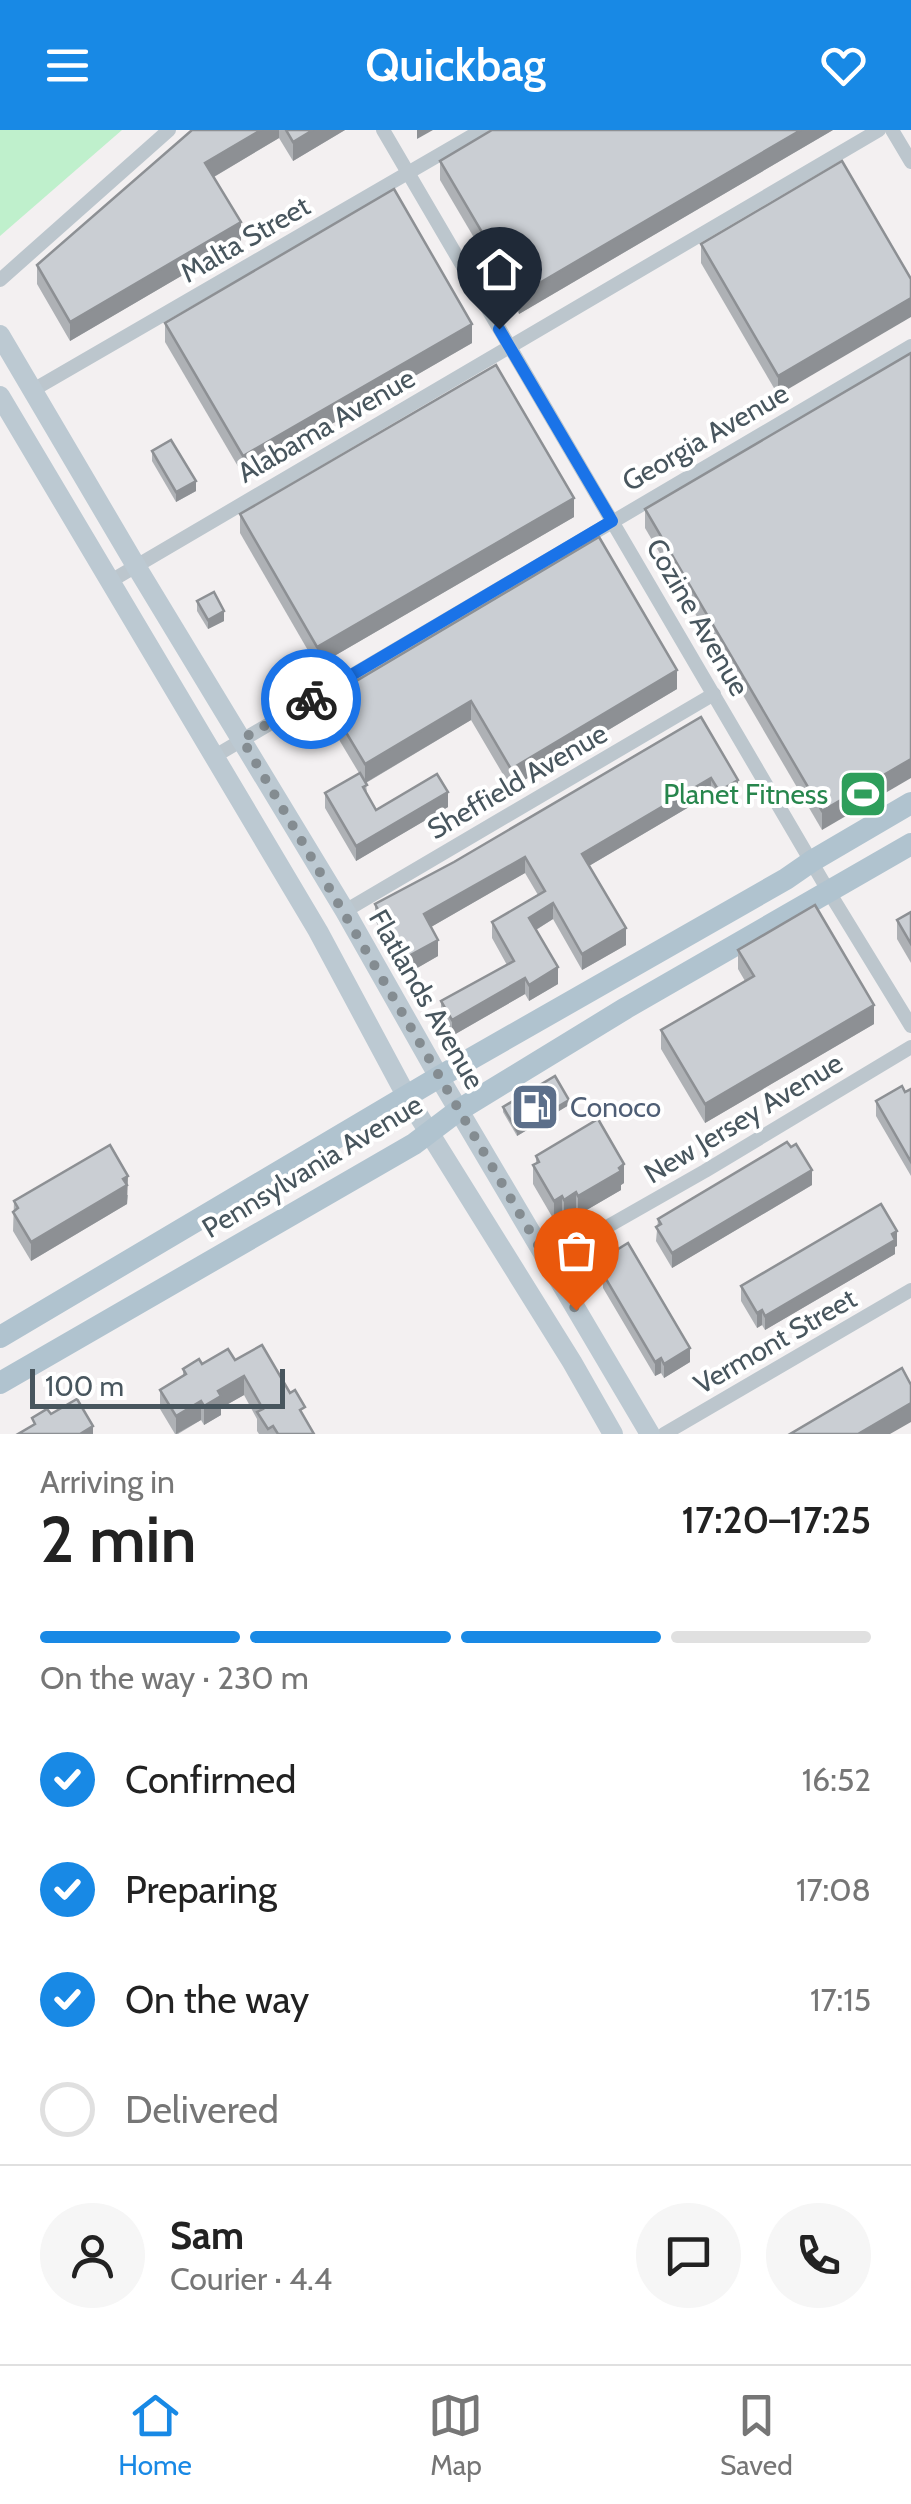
<!DOCTYPE html>
<html lang="en">
<head>
<meta charset="utf-8">
<style>
	body { margin:0; font-family:Cabin,sans-serif; background:#f6f6f6; color:#222; height:100vh; display:flex; flex-direction:column; font-size:38px; white-space:nowrap }
	* { box-sizing:border-box; margin:0 }
	p { font-size:32px; color:#767676 }
	.icon { flex:none; width:55px; height:55px; fill:none; stroke:currentColor; stroke-width:2; stroke-linecap:round; stroke-linejoin:round }
	.map { position:relative; height:1304px; overflow:hidden }
	.side { display:flex; flex-direction:column; background:#fff; flex:1 }
	.side>* { flex:none }
	.scale { position:absolute; left:30px; bottom:25px; width:255px; box-sizing:border-box; padding-left:10px; border:5px solid #48565e; border-top:0; font-size:28px; line-height:35px; white-space:nowrap; color:#48565e; -webkit-text-stroke:8px #fff; paint-order:stroke }
	.pin { position:absolute; display:grid; place-items:center; width:85px; height:85px; color:#fff; margin:-102px -42px; border-radius:50% 50% 50% 0; rotate:-45deg; box-shadow:0 0 10px #0007 }
	.pin .icon { rotate:45deg }
	.courier { position:absolute; display:grid; place-items:center; width:100px; height:100px; margin:-50px; border:8px solid #1a73e8; border-radius:50%; background:#fff; color:#222; box-shadow:0 2px 12px #0007 }
	.headline em { font-style:normal; font-weight:600 }
	.headline div { display:flex; flex-direction:column-reverse }
	.headline { display:flex; align-items:center; justify-content:space-between; height:170px; padding:0 40px }
	h1 { font-size:65px; font-weight:600; line-height:75px }
	.bar { display:grid; grid-template-columns:repeat(4,1fr); gap:15px 10px; align-content:center; height:120px; padding:0 40px }
	.bar i { height:12px; border-radius:8px; background:#e0e0e0 }
	.bar .selected { background:#1889e5 }
	.bar p { grid-column:span 4 }
	.line { display:flex; align-items:center; gap:25px; padding:0 40px; border-top:2px solid #e0e0e0 }
	.line div { flex:1 }
	.round { display:grid; place-items:center; flex:none; width:105px; height:105px; border-radius:52px; background:#f6f6f6 }
	ol { padding:0 40px; list-style:none }
	li { display:flex; align-items:center; gap:30px; height:110px }
	li p { margin-inline-start:auto }
	li .icon { padding:10px; border-radius:50%; background:#1889e5; color:#fff; stroke-width:4 }
	li:last-child { color:#767676 }
	li i { width:55px; height:55px; border:5px solid #e0e0e0; border-radius:50% }
	header { display:flex; justify-content:space-between; align-items:center; height:130px; padding:0 40px; background:#1889e5; color:#fff; font-size:45px; font-weight:600 }
	.menu { display:flex; justify-content:space-around; align-items:center; height:140px; border-top:2px solid #e0e0e0; background:#fff; font-size:28px; color:#767676 }
	.menu a { display:grid; justify-items:center; gap:5px }
	.menu .selected { color:#1889e5 }
	.map>svg:first-child { display:block }
	.green { fill:#bff0cc }
	.lines { fill:none; stroke-linecap:round; stroke-linejoin:round }
	.minor { stroke:#bcc6cd; stroke-width:14 }
	.secondary { stroke:#bcc9d2; stroke-width:20 }
	.primary { stroke:#b0c3cf; stroke-width:22 }
	.wall { fill:#aeb1b5 }
	.shaded-wall { fill:#8d9094 }
	.building { fill:#caced3; stroke:#8d9094; stroke-width:2.5 }
	.done { stroke:#848c91; stroke-width:10; stroke-dasharray:0 18 }
	.route { stroke:#1a73e8; stroke-width:12 }
	.labels { text-anchor:middle; stroke-width:8; stroke-linejoin:round; paint-order:stroke }
	.street-label { font-size:28px; fill:#48565e; stroke:#fff }
	.leisure-label { font-size:28px; fill:#27864d; stroke:#fff; text-anchor:end }
	.service-label { font-size:28px; fill:#4e5e75; stroke:#fff; text-anchor:start }
</style>
</head>
<body>
<header><svg class="icon" aria-label="menu" viewBox="0 0 24 24"><path d="M4 6h16M4 12h16M4 18h16"/></svg>Quickbag<svg class="icon" aria-label="heart" viewBox="0 0 24 24"><path d="M12 20l-8-8c-3-5 5-10 8-4 3-6 11-1 8 4z"/></svg></header>
<div class="map">
<svg width="911" height="1304" viewBox="0 0 911 1304">
	<rect width="100%" height="100%" fill="#f3f0f1"/>
	<polygon class="green" points="0,0 122,0 0,106"/>
	<g class="lines">
		<g class="minor">
			<polyline points="383,0 829,762 911,896"/>
			<polyline points="892,0 911,32"/>
			<polyline points="0,150 169,0"/>
			<polyline points="33,260 482,0"/>
			<polyline points="109,452 879,0"/>
			<polyline points="215,626 911,216"/>
			<polyline points="345,781 714,564"/>
			<polyline points="547,1131 705,1041 911,917"/>
			<polyline points="664,1304 911,1160"/>
		</g>
		<g class="secondary">
			<polyline points="0,205 136,436 345,781 439,947 650,1304"/>
			<polyline points="0,266 318,801 407,967 572,1232 613,1304"/>
		</g>
		<g class="primary">
			<polyline points="0,1207 439,947 786,749 812,731 911,673"/>
			<polyline points="0,1253 414,1014 459,980 626,878 911,714"/>
		</g>
	</g>
	<g class="wall">
		<polygon points="192,0 345,0 293,31 279,8 214,47 241,111 70,211 37,154 37,135"/>
		<polygon points="833,0 519,184 440,50 440,31"/>
		<polygon points="842,31 778,265 701,133 701,114"/>
		<polygon points="165,193 472,213 243,345 165,212"/>
		<polygon points="911,223 822,700 645,398 645,379"/>
		<polygon points="152,321 196,361 176,372 152,331"/>
		<polygon points="240,384 574,387 317,536 240,403"/>
		<polygon points="197,471 224,491 208,499 197,481"/>
		<polygon points="677,559 511,658 471,590 366,653 367,664 376,680 448,677 356,731 325,678 325,663 359,643 326,588 326,569"/>
		<polygon points="701,587 738,666 719,677 711,664 589,736 626,815 582,840 553,789 536,800 558,854 529,871 525,864 452,906 441,888 441,871 507,835 492,808 492,792 538,765 525,743 431,797 438,826 405,845 375,790 375,774 454,732"/>
		<polygon points="911,782 911,833 897,809 897,790"/>
		<polygon points="738,820 874,894 705,993 661,919 661,900 745,851 738,839"/>
		<polygon points="911,959 911,1046 876,986 876,971 905,962"/>
		<polygon points="569,975 517,1006 503,982 503,977"/>
		<polygon points="536,1026 624,1053 621,1055 621,1060 578,1085 576,1081 564,1089 562,1085 554,1090 533,1054 533,1035 536,1033"/>
		<polygon points="812,1055 672,1138 656,1111 658,1089"/>
		<polygon points="128,1065 127,1074 31,1131 13,1101 14,1071"/>
		<polygon points="897,1116 895,1117 895,1124 765,1200 762,1195 757,1198 741,1171 741,1156"/>
		<polygon points="602,1129 690,1232 664,1248 661,1243 655,1246 603,1158"/>
		<polygon points="235,1230 305,1289 314,1304 259,1304 257,1301 257,1289 244,1265 221,1278 221,1285 204,1295 201,1290 178,1304 175,1304 160,1279 160,1260 183,1246 183,1239 202,1234"/>
	</g>
	<g class="shaded-wall">
		<polygon points="261,0 279,0 279,8 205,52 205,33"/>
		<polygon points="313,0 345,0 293,31 293,12"/>
		<polygon points="417,0 433,0 417,9"/>
		<polygon points="801,0 833,0 519,184 519,165"/>
		<polygon points="241,92 241,111 70,211 70,192"/>
		<polygon points="911,168 911,187 778,265 778,246"/>
		<polygon points="472,194 472,213 243,345 243,326"/>
		<polygon points="196,351 196,361 176,372 176,362"/>
		<polygon points="574,368 574,387 317,536 317,517"/>
		<polygon points="224,481 224,491 208,499 208,490"/>
		<polygon points="677,540 677,559 511,658 511,639"/>
		<polygon points="471,571 471,590 365,653 365,634"/>
		<polygon points="911,629 911,648 822,700 822,681"/>
		<polygon points="711,648 711,664 582,740 582,724"/>
		<polygon points="738,650 738,666 719,677 719,661"/>
		<polygon points="448,662 448,677 356,731 356,716"/>
		<polygon points="525,727 525,743 424,801 424,784"/>
		<polygon points="553,773 553,789 529,804 529,788"/>
		<polygon points="626,798 626,815 582,840 582,824"/>
		<polygon points="438,810 438,826 405,845 405,828"/>
		<polygon points="558,837 558,854 529,871 529,855"/>
		<polygon points="525,848 525,864 452,906 452,890"/>
		<polygon points="874,875 874,894 705,993 705,974"/>
		<polygon points="569,970 569,975 517,1006 517,1001"/>
		<polygon points="624,1034 624,1053 621,1055 621,1060 578,1085 578,1066"/>
		<polygon points="812,1040 812,1055 672,1138 672,1123"/>
		<polygon points="128,1046 127,1074 31,1131 31,1112"/>
		<polygon points="576,1062 576,1081 564,1089 564,1070"/>
		<polygon points="562,1066 562,1085 554,1090 554,1071"/>
		<polygon points="897,1101 897,1116 895,1117 895,1124 765,1200 765,1186"/>
		<polygon points="762,1180 762,1195 757,1198 757,1183"/>
		<polygon points="690,1218 690,1232 664,1248 664,1234"/>
		<polygon points="661,1228 661,1243 655,1246 655,1232"/>
		<polygon points="244,1246 244,1265 221,1278 221,1285 204,1295 204,1276 218,1261"/>
		<polygon points="201,1271 201,1290 176,1304 176,1286"/>
		<polygon points="911,1273 911,1292 890,1304 858,1304"/>
		<polygon points="93,1296 93,1304 80,1304"/>
	</g>
	<g class="building">
		<polygon points="192,0 261,0 205,33 241,92 70,192 37,135"/>
		<polygon points="286,0 313,0 293,12"/>
		<polygon points="492,0 801,0 519,165 440,31"/>
		<polygon points="842,31 911,149 911,168 778,246 701,114"/>
		<polygon points="394,59 472,194 243,326 165,193"/>
		<polygon points="911,223 911,629 822,681 645,379"/>
		<polygon points="496,235 574,368 317,517 240,384"/>
		<polygon points="171,310 196,351 176,362 152,321"/>
		<polygon points="599,407 677,540 511,639 471,571 365,634 326,569"/>
		<polygon points="214,462 224,481 208,490 197,471"/>
		<polygon points="701,587 738,650 719,661 711,648 582,724 626,798 582,824 553,773 529,788 558,837 529,855 525,848 452,890 441,871 514,831 492,792 545,761 525,727 424,784 438,810 405,828 375,774 454,732"/>
		<polygon points="360,643 367,655 363,657 376,680 437,644 448,662 356,716 325,663"/>
		<polygon points="815,775 874,875 705,974 661,900 754,846 738,820"/>
		<polygon points="911,782 911,814 897,790"/>
		<polygon points="555,946 569,970 517,1001 503,977"/>
		<polygon points="902,956 905,962 911,959 911,1032 876,971"/>
		<polygon points="598,989 624,1034 619,1038 621,1041 578,1066 576,1062 564,1070 562,1066 554,1071 533,1035 539,1032 536,1026"/>
		<polygon points="787,1012 791,1017 796,1014 812,1040 672,1123 656,1097 661,1094 658,1089"/>
		<polygon points="110,1015 128,1046 123,1049 127,1055 31,1112 13,1082 18,1078 14,1071"/>
		<polygon points="881,1074 897,1101 892,1104 895,1110 765,1186 762,1180 757,1183 741,1156"/>
		<polygon points="628,1113 690,1218 664,1234 661,1228 655,1232 603,1144 609,1140 602,1129"/>
		<polygon points="262,1215 290,1263 295,1260 305,1277 300,1280 314,1304 278,1304 273,1296 268,1299 257,1282 263,1279 244,1246 218,1261 221,1266 204,1276 201,1271 176,1286 160,1260 186,1244 183,1239 199,1229 202,1234 228,1219 235,1230"/>
		<polygon points="902,1238 911,1255 911,1273 858,1304 790,1304"/>
		<polygon points="77,1269 93,1296 80,1304 18,1304 35,1294 32,1288 47,1279 51,1284"/>
	</g>
	<g class="lines">
		<polyline class="done" points="311,569 242,609 576,1180"/>
		<polyline class="route" points="311,569 612,391 499,199"/>
	</g>
	<defs>
		<g id="stadium-square" transform="scale(2.5)"><rect x="-9" y="-9" width="18" height="18" rx="4" fill="#2e9e5b" stroke="#fff"/><path d="M0-5a6.5 5 0 1 0 0 10a6.5 5 0 1 0 0-10ZM-3.5-1.8h7v3.6h-7Z" fill="#fff"/></g>
		<g id="fuel-square" transform="scale(2.5)"><rect x="-9" y="-9" width="18" height="18" rx="4" fill="#5c6f8a" stroke="#fff"/><path d="M-5.5-6h7V0h2V4h1.3V-2.5L3-4.5l.8-.8L6-3V5H2.5V1h-1V6h-7ZM-4.2-4.7v3.2H.2V-4.7Z" fill="#fff"/></g>
	</defs>
	<g fill-rule="evenodd">
		<use href="#stadium-square" x="863" y="664"/>
		<use href="#fuel-square" x="535" y="977"/>
	</g>
	<g class="labels">
		<g class="street-label">
			<text transform="translate(245 109) rotate(-30)" y="10">Malta Street</text>
			<text transform="translate(326 295) rotate(-30)" y="10">Alabama Avenue</text>
			<text transform="translate(705 307) rotate(-30)" y="10">Georgia Avenue</text>
			<text transform="translate(698 487) rotate(60)" y="10">Cozine Avenue</text>
			<text transform="translate(517 651) rotate(-30)" y="10">Sheffield Avenue</text>
			<text transform="translate(427 869) rotate(60)" y="10">Flatlands Avenue</text>
			<text transform="translate(743 988) rotate(-31)" y="10">New Jersey Avenue</text>
			<text transform="translate(312 1036) rotate(-31)" y="10">Pennsylvania Avenue</text>
			<text transform="translate(775 1211) rotate(-30)" y="10">Vermont Street</text>
		</g>
		<g class="leisure-label">
			<text x="828" y="674">Planet Fitness</text>
		</g>
		<g class="service-label">
			<text x="570" y="987">Conoco</text>
		</g>
	</g>
</svg>
<div class="scale">100 m</div>
<div class="pin" style="left:576px;top:1180px;background:#ea580c"><svg class="icon" aria-label="bag" viewBox="0 0 24 24"><path d="M5 8h14l-1 12H6zM9 8a3 3 0 0 1 6 0"/></svg></div>
<div class="pin" style="left:499px;top:199px;background:#1f2937"><svg class="icon" aria-label="home" viewBox="0 0 24 24"><path d="M3 11l9-7 9 7M6 9v11h12V9"/></svg></div>
<div class="courier" style="left:311px;top:569px"><svg class="icon" aria-label="bike" viewBox="0 0 24 24"><circle cx="6" cy="16" r="4"/><circle cx="18" cy="16" r="4"/><path d="M6 16l4-8h5l3 8M10 8l3 8H6M13 5h3"/></svg></div>
</div>
<section class="side">
<div class="headline"><div><h1>2 min</h1><p>Arriving in</p></div><em>17:20–17:25</em></div>
<div class="bar"><i class="selected"></i><i class="selected"></i><i class="selected"></i><i></i><p>On the way · 230 m</p></div>
<ol>
<li><svg class="icon" aria-label="check" viewBox="0 0 24 24"><path d="M5 12l5 5 9-10"/></svg>Confirmed<p>16:52</p></li>
<li><svg class="icon" aria-label="check" viewBox="0 0 24 24"><path d="M5 12l5 5 9-10"/></svg>Preparing<p>17:08</p></li>
<li><svg class="icon" aria-label="check" viewBox="0 0 24 24"><path d="M5 12l5 5 9-10"/></svg>On the way<p>17:15</p></li>
<li><i></i>Delivered</li>
</ol>
<div class="line" style="height:180px"><a class="round"><svg class="icon" aria-label="person" viewBox="0 0 24 24"><circle cx="12" cy="8" r="4"/><path d="M4 21q1-7 8-7t8 7"/></svg></a><div><b>Sam</b><p>Courier · 4.4</p></div><a class="round"><svg class="icon" aria-label="chat" viewBox="0 0 24 24"><path d="M4 5h16v11H9l-5 4z"/></svg></a><a class="round"><svg class="icon" aria-label="phone" viewBox="0 0 24 24"><path d="M5 4h4l2 5-3 2q2 4 5 5l2-3 5 2v4C11 20 4 13 5 4z"/></svg></a></div>
</section>
<nav class="menu">
<a class="selected"><svg class="icon" aria-label="home" viewBox="0 0 24 24"><path d="M3 11l9-7 9 7M6 9v11h12V9"/></svg>Home</a>
<a><svg class="icon" aria-label="map" viewBox="0 0 24 24"><path d="M3 6l6-2 6 2 6-2v14l-6 2-6-2-6 2zM9 4v14M15 6v14"/></svg>Map</a>
<a><svg class="icon" aria-label="saved" viewBox="0 0 24 24"><path d="M7 4h10v16l-5-4-5 4z"/></svg>Saved</a>
</nav>
</body>
</html>
